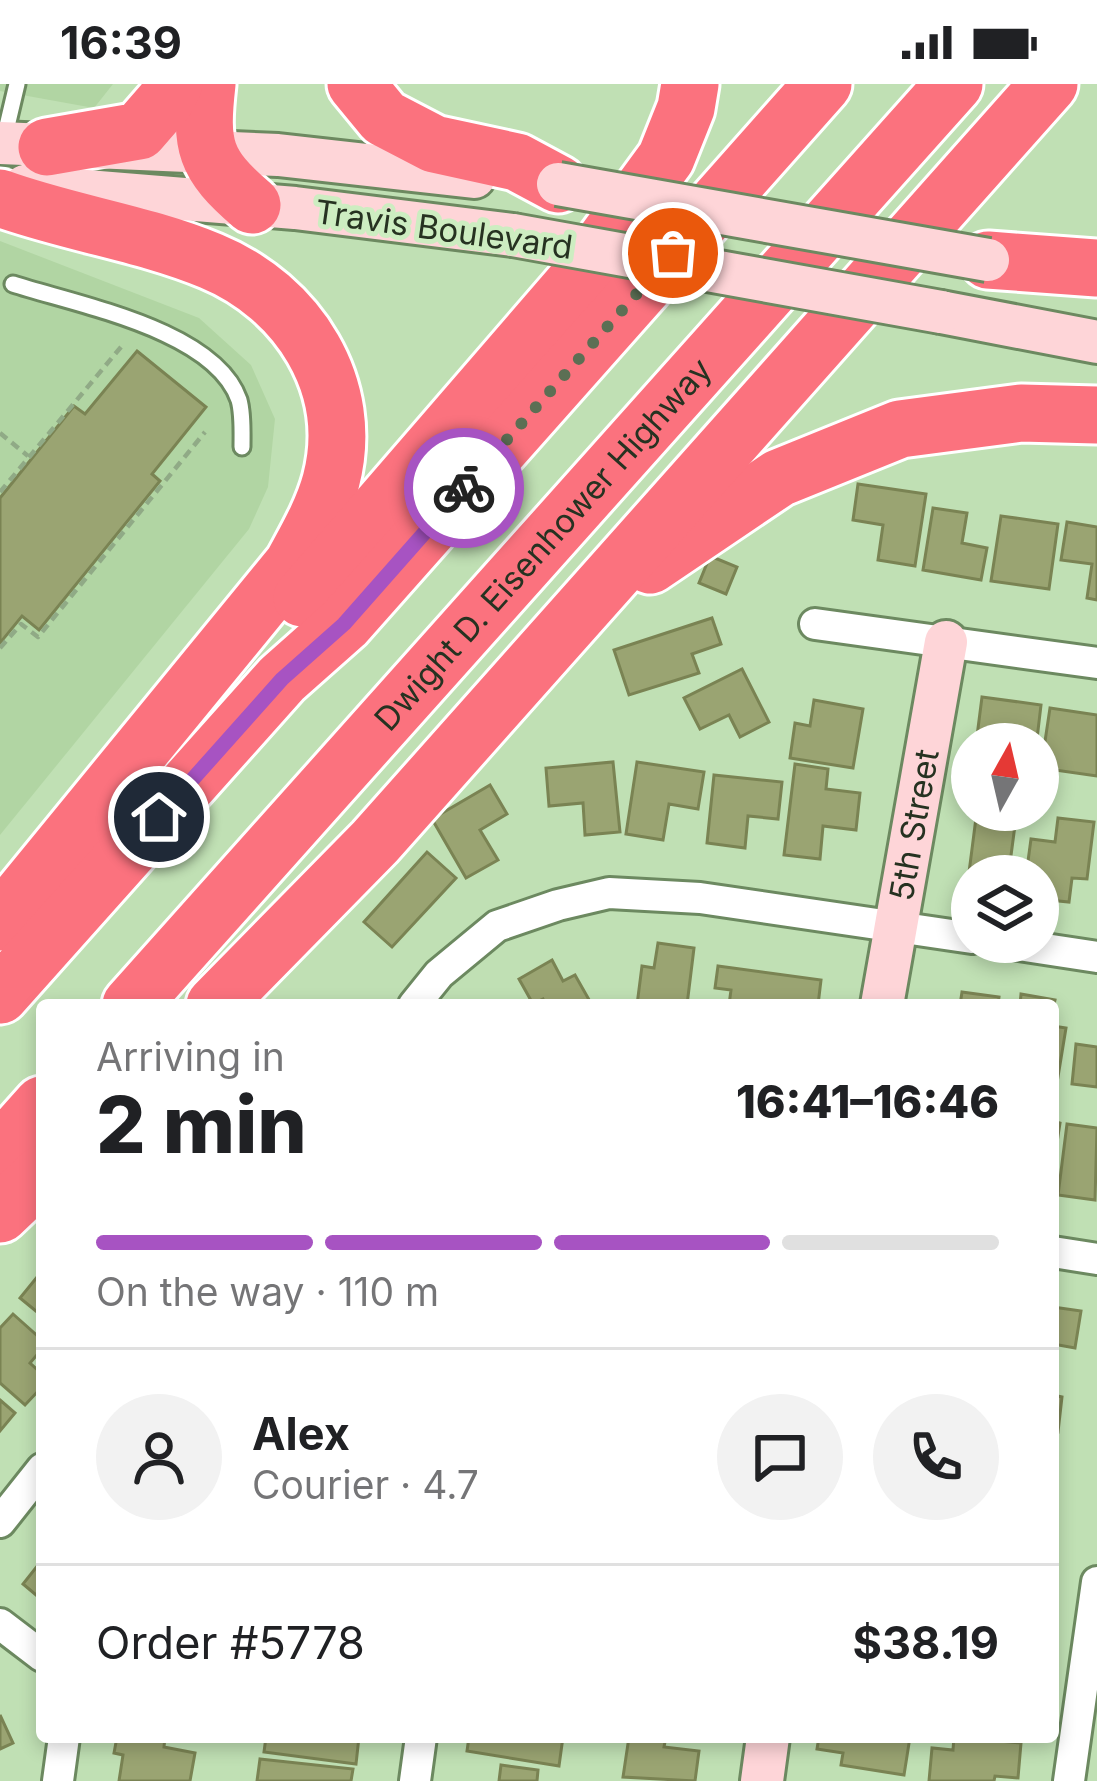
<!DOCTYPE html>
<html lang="en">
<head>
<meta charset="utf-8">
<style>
	body { margin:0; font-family:Inter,sans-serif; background:#f2f2f2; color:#202124; height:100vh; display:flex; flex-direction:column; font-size:45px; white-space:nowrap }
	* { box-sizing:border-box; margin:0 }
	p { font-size:39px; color:#757577 }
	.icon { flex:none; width:66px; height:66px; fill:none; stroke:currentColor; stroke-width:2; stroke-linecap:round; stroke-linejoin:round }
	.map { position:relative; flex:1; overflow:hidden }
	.sheet { position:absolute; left:36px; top:915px; width:1023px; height:744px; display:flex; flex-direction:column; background:#fff; border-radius:12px; box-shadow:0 6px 18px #0003 }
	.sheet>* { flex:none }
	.needle { width:78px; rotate:8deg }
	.controls { position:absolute; left:951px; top:639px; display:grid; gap:24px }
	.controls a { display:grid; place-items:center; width:108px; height:108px; border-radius:50%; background:#fff; box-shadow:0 6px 18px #0003; font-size:60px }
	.pin { position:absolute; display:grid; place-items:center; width:102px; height:102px; color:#fff; margin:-51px; border:6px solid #fff; border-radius:50%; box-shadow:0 3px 12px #0007 }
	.courier { position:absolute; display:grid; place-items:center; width:120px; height:120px; margin:-60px; border:9px solid #a753c2; border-radius:50%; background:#fff; color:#222; box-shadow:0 3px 15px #0007 }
	.overview em { font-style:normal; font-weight:800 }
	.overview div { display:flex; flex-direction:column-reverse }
	.overview { display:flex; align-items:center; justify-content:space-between; height:204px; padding:0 60px }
	h1 { font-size:78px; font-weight:800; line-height:90px }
	.bar { display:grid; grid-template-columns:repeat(4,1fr); gap:18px 12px; align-content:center; height:144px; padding:0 60px }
	.bar i { height:15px; border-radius:9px; background:#e0e0e0 }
	.bar .selected { background:#a753c2 }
	.bar p { grid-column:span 4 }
	.line { display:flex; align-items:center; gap:30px; padding:0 60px; border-top:3px solid #e0e0e0 }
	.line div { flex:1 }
	.round { display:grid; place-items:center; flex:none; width:126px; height:126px; border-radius:63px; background:#f2f2f2 }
	.status { display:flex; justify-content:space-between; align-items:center; height:84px; padding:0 60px; background:#fff; direction:ltr }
	.status svg { height:33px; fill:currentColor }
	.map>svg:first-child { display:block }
	.built { fill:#b1d5a3 }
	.building { fill:#9aa472; stroke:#7a8353; stroke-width:3 }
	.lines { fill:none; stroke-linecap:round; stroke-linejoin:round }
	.lane-casing { stroke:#6c8960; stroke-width:21 }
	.street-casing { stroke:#6c8960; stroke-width:36 }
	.secondary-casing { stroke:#6c8960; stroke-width:48 }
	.highway-casing { stroke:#fff; stroke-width:63 }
	.path { stroke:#90aa86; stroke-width:4.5; stroke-dasharray:9 6; stroke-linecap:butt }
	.lane { stroke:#fff; stroke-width:15 }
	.street { stroke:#fff; stroke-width:30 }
	.secondary { stroke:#fed5d8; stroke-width:42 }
	.highway { stroke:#fb727e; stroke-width:57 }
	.secondary-bridge-casing { stroke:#6c8960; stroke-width:48; stroke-linecap:butt }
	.secondary-bridge { stroke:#fed5d8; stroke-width:42 }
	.done { stroke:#5c6f54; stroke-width:12; stroke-dasharray:0 21.6 }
	.route { stroke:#a753c2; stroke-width:15 }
	.labels { text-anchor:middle; stroke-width:10; stroke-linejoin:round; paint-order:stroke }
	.street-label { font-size:33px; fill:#263221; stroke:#cdedc1 }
</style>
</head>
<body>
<div class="status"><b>16:39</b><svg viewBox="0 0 49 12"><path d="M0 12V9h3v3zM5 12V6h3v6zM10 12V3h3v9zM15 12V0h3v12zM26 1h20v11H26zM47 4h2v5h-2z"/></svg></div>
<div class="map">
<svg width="1097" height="1697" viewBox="0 0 1097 1697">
	<rect width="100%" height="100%" fill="#c0e0b4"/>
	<g class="built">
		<polygon points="0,0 113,0 94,24 0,7"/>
		<polygon points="0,157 199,234 251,281 275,335 268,403 249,445 0,751"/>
	</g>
	<g class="building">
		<polygon points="137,267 206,323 152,390 160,397 39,546 22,532 0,559 0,414 74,322 85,330"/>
		<polygon points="858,400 926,410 915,482 878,476 883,441 853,436"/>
		<polygon points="933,424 967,429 962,459 987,464 981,496 923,486"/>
		<polygon points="1001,432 1058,440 1049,505 991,497"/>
		<polygon points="1067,438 1097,443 1097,516 1087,514 1092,480 1061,476"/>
		<polygon points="710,472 737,483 726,510 699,499"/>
		<polygon points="712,534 721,560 692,570 699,589 629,611 614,566"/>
		<polygon points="742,585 769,638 740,653 729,631 700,645 684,614"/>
		<polygon points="982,613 1041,621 1037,655 1012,651 1010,660 976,660"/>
		<polygon points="814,616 863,625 853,684 790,674 795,639 810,642"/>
		<polygon points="1050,624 1097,631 1097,692 1041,684"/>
		<polygon points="613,678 620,748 585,751 583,719 549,722 546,684"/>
		<polygon points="637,678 704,688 698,725 669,720 663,756 626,750"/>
		<polygon points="795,680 828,685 826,705 860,709 856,746 823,742 820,775 784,771"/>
		<polygon points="714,691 782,698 778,735 748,732 745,764 707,759"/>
		<polygon points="490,701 507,730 480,746 498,776 466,794 432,735"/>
		<polygon points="977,726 1017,726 1010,779 1017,780 1016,792 972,792 972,805 967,804"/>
		<polygon points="1058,734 1094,738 1087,795 1072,794 1069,818 1038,815 1038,792 1026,792 1031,755 1055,758"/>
		<polygon points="427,768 456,794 392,863 364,838"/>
		<polygon points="658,859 694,864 687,921 637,921 642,882 654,884"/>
		<polygon points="552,876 563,897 575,891 592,921 546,921 543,915 533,920 519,895"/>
		<polygon points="718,882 821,896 818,921 729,921 731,906 715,904"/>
		<polygon points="962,908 999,913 998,921 960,921"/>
		<polygon points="1021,910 1055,916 1053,925 1053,921 1020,921"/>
		<polygon points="1053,942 1066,944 1057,999 1053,998"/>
		<polygon points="1076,960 1097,963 1097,1003 1072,1000"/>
		<polygon points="1053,1037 1060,1039 1054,1078 1053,1077"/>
		<polygon points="1067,1040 1097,1044 1095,1116 1058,1111"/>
		<polygon points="42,1187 42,1232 20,1214"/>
		<polygon points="1053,1223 1081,1227 1075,1264 1053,1260"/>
		<polygon points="13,1230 42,1256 42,1265 30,1279 42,1290 42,1303 25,1321 0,1299 0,1244"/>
		<polygon points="1053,1311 1062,1313 1058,1348 1053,1347"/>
		<polygon points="0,1316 15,1329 0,1347"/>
		<polygon points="42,1476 42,1516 23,1500"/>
		<polygon points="0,1631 13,1659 0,1665"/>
		<polygon points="117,1653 165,1653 164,1663 195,1669 190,1697 119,1697 123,1671 114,1669"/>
		<polygon points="266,1653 359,1653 356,1680 264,1668"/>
		<polygon points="469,1653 563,1653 559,1682 467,1667"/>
		<polygon points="629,1653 666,1653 664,1663 699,1667 695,1697 623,1693"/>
		<polygon points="819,1653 910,1653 904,1691 841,1681 843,1669 817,1665"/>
		<polygon points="954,1653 1021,1659 1018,1694 995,1692 994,1697 929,1697 932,1664 953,1666"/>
		<polygon points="260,1675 353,1685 351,1697 257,1697"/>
		<polygon points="501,1681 538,1686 537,1697 499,1697"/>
	</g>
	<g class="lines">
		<g class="lane-casing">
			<g id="lane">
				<polyline points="4,55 17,0"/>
				<path d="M 13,200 C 78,221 215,246 239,316 C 243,330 242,348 242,363"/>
			</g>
		</g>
		<g class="street-casing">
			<g id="street">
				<polyline points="815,540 1097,579"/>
				<polyline points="999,858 1097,873"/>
				<polyline points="414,921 439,890 497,842 558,821 609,809 700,814 972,854"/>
				<polyline points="1053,1168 1097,1175"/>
				<polyline points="0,1438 42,1385"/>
				<polyline points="0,1540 42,1572"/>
				<polyline points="58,1697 64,1653"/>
				<polyline points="415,1697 421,1653"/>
				<polyline points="1069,1697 1097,1498"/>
			</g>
		</g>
		<g class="secondary-casing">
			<g id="secondary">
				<polyline points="0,59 278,71 474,93"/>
				<polyline points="25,102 295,124 513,151"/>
				<polyline points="941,228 1097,258"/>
				<path id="s1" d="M 882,921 L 946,558"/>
				<polyline points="762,1697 768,1653"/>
			</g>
		</g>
		<g class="highway-casing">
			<g id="highway">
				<path d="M 207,0 C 200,62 204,80 252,121"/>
				<polyline points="356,0 384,34 434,60 517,78 558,100"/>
				<polyline points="47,63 139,47 165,17 174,0"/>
				<path d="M 0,114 C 69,139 144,149 211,177 C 298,213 356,302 331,397 C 323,427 307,454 293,480 L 0,838"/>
				<polyline points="988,176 1097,184"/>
				<polyline points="650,481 779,394 900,345 1021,329 1097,331"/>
				<polyline points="302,514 576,197 666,74 686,24 690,0"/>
				<polyline points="0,911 282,595 344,540 823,0"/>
				<path id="s2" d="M 131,921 L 954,0"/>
				<polyline points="215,921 375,758 1049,0"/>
				<polyline points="0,1068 42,1021"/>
				<polyline points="0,1130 42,1090"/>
			</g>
		</g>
		<g class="path">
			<polyline points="0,349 28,372"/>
			<polyline points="0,408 121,263"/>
			<polyline points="0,564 21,540 38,553 205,348"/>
		</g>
		<use href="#lane" class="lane"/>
		<use href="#street" class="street"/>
		<use href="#secondary" class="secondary"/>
		<use href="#highway" class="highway"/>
		<g class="secondary-bridge-casing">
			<g id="secondary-bridge">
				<polyline points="558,100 988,176"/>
				<polyline points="513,151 941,228"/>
			</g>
		</g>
		<use href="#secondary-bridge" class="secondary-bridge"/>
	</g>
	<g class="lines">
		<polyline class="done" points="464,404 673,169"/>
		<polyline class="route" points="159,733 282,595 344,540 464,404"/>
	</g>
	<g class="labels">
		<g class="street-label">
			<text transform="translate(444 145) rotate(8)" y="12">Travis Boulevard</text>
			<text dy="12" stroke="none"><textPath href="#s2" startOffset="618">Dwight D. Eisenhower Highway</textPath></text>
			<text dy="12" stroke="none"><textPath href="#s1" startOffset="183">5th Street</textPath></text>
		</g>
	</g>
</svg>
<div class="controls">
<a><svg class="needle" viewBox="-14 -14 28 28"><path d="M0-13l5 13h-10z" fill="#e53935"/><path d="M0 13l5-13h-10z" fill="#757577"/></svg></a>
<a><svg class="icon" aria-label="layers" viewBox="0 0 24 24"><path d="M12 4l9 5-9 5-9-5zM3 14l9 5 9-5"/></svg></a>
</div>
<div class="pin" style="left:673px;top:169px;background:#ea580c"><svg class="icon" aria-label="bag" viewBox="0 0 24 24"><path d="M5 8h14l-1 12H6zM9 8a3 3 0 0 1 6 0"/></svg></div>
<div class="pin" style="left:159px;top:733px;background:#1f2937"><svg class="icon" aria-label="home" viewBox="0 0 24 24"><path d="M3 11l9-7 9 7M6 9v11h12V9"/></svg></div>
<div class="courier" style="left:464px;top:404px"><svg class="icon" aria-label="bike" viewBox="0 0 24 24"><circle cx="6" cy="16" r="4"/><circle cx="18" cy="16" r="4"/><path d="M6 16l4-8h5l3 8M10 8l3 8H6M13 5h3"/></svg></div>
<section class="sheet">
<div class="overview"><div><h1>2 min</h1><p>Arriving in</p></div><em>16:41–16:46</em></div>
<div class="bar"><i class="selected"></i><i class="selected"></i><i class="selected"></i><i></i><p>On the way · 110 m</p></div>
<div class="line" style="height:216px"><a class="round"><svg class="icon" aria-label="person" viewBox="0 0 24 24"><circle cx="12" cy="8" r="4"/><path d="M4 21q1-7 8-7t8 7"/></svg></a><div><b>Alex</b><p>Courier · 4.7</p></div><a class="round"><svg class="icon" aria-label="chat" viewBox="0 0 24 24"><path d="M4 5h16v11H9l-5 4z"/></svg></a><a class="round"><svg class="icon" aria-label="phone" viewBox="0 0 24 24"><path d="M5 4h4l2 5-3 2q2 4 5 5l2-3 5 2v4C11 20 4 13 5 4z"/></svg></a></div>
<div class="line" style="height:156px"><div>Order #5778</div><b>$38.19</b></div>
</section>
</div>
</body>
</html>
